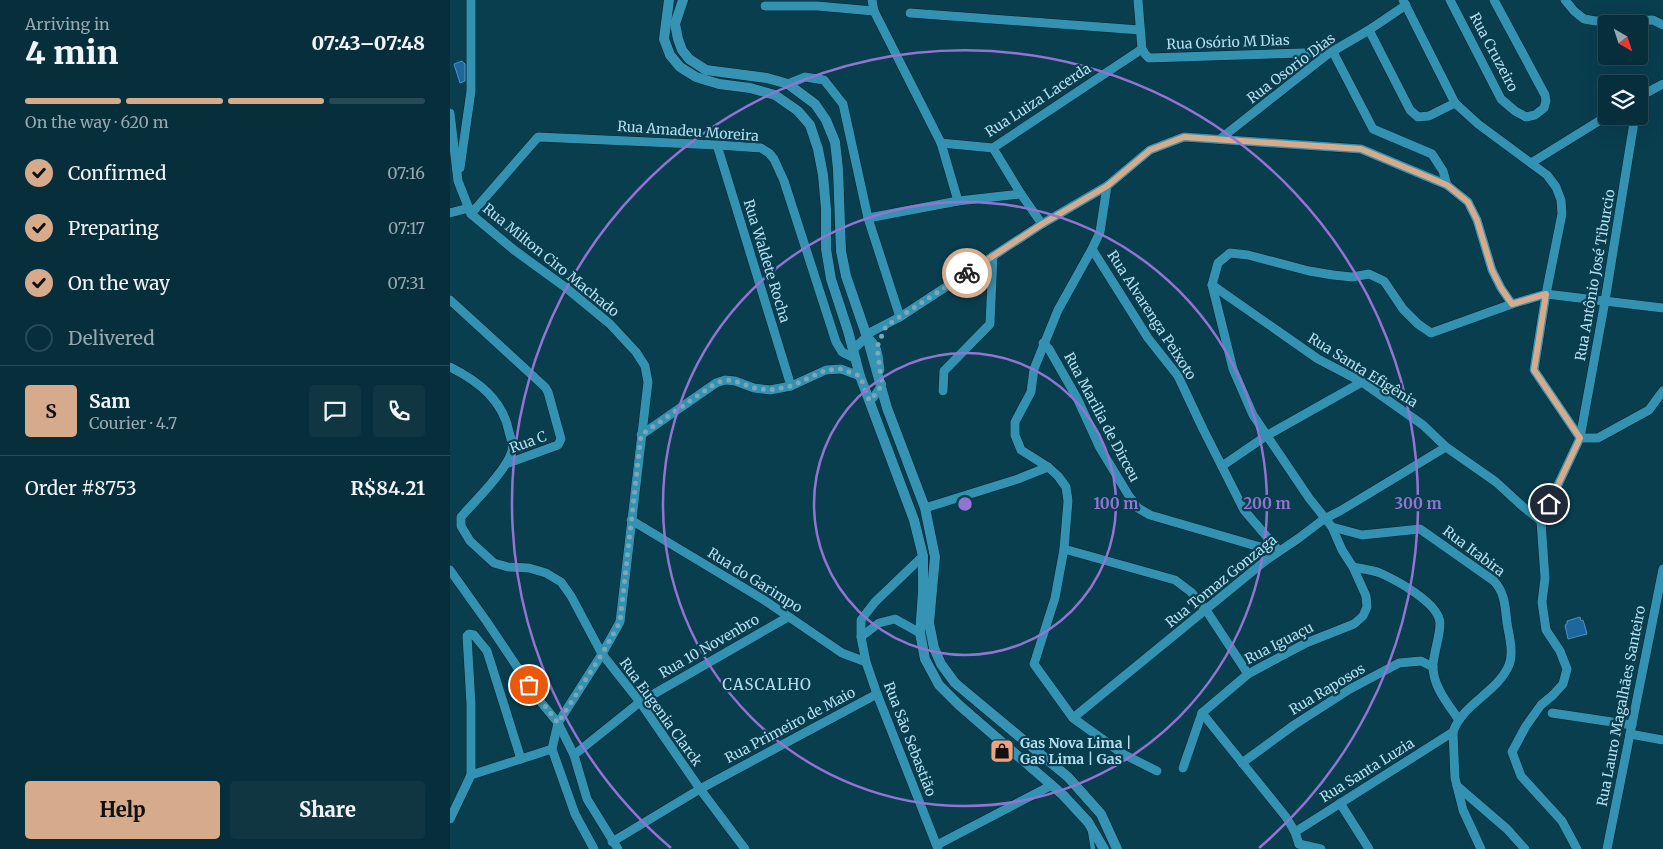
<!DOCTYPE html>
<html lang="en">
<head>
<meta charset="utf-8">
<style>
	body { margin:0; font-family:Merriweather,serif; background:#103642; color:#f1f3f6; height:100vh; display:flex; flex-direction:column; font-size:19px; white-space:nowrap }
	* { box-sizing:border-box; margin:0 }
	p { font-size:16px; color:#98a8af }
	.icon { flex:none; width:28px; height:28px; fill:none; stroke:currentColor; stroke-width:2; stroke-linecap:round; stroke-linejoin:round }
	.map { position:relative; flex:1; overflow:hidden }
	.side { display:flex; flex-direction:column; background:#072e3b; width:450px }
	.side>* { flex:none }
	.needle { width:32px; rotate:141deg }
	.controls { position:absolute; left:1148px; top:15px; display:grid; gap:10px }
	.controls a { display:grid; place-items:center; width:50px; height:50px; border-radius:5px; background:#072e3b; box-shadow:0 5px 20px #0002,0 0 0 1px #284a55; font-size:25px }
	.pin { position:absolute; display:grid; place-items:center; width:42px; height:42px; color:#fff; margin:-21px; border:2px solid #fff; border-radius:50%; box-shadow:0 1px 5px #0007 }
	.courier { position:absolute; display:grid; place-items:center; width:50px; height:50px; margin:-25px; border:4px solid #d6ab8b; border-radius:50%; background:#fff; color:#222; box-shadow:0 1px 6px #0007 }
	.headline em { font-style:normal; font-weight:800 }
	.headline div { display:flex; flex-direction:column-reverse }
	.headline { display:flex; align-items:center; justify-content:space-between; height:85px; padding:0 25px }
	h1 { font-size:32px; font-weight:800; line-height:38px }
	.bar { display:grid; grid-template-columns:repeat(4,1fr); gap:8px 5px; align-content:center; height:60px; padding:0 25px }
	.bar i { height:6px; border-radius:4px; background:#284a55 }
	.bar .on { background:#d6ab8b }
	.bar p { grid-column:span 4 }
	.line { display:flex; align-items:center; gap:12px; padding:0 25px; border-top:1px solid #284a55 }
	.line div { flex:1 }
	.round { display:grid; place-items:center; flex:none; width:52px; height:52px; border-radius:5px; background:#103642 }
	ol { padding:0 25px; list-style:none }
	li { display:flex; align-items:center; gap:15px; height:55px }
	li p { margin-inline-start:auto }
	li .icon { padding:5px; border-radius:50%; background:#d6ab8b; color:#111; stroke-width:4 }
	li:last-child { color:#98a8af }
	li i { width:28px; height:28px; border:2px solid #284a55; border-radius:50% }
	.cta { display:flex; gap:10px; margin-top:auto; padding:10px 25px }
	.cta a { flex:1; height:58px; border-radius:5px; background:#d6ab8b; color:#111; font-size:20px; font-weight:800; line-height:58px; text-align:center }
	.cta a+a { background:#103642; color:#f1f3f6 }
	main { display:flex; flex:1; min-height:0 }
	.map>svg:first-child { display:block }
	.building { fill:#1b679e; stroke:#528ec1 }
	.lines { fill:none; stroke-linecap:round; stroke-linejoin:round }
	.service-casing { stroke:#05232d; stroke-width:5.5 }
	.minor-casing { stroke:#05232d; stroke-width:10 }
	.secondary-casing { stroke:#05232d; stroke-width:11 }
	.service { stroke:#3391b2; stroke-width:4.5 }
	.minor { stroke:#3391b2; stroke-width:9 }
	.secondary { stroke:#3693b4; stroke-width:10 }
	.done { stroke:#79a7b8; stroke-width:5; stroke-dasharray:0 9 }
	.route { stroke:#d6ab8b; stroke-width:6 }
	.ring { fill:none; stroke:#9274d3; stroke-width:2.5 }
	.labels { text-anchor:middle; stroke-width:4.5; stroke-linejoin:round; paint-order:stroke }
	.street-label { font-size:14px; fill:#b5dff0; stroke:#093e4f }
	.poi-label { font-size:14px; font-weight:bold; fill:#b5dff0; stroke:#093e4f; text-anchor:start }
	.neighbourhood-label { font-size:15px; letter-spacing:1px; fill:#b5dff0; stroke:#093e4f }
	.centre { fill:#9274d3; stroke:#093e4f; stroke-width:2.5 }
	.ring-label { font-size:15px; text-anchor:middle; font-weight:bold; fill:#9274d3; stroke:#093e4f; stroke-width:4.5; stroke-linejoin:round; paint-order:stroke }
</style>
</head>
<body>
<main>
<section class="side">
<div class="headline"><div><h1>4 min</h1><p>Arriving in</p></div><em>07:43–07:48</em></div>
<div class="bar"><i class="on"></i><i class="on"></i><i class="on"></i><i></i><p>On the way · 620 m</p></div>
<ol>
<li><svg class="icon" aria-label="check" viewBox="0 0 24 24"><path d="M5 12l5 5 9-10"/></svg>Confirmed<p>07:16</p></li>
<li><svg class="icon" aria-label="check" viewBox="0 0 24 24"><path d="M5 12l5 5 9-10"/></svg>Preparing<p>07:17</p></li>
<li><svg class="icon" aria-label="check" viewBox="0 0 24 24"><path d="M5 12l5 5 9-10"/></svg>On the way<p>07:31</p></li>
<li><i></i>Delivered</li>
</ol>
<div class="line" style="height:90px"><b class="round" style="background:#d6ab8b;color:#111">S</b><div><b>Sam</b><p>Courier · 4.7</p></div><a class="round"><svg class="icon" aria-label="chat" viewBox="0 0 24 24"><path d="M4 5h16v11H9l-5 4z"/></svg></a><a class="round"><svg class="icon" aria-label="phone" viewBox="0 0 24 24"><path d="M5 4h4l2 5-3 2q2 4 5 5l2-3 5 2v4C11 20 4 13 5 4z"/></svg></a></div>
<div class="line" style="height:65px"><div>Order #8753</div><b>R$84.21</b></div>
<div class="cta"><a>Help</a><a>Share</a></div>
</section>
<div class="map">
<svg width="1213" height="849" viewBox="0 0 1213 849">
	<rect width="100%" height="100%" fill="#093e4f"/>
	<g class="building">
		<polygon points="12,61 15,64 15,81 10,83 4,64"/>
		<polygon points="1130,617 1131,621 1133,620 1137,634 1118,639 1115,625 1117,624 1117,621"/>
	</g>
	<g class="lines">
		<g class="service-casing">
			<polyline id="service" points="640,831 643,849"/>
		</g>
		<g class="minor-casing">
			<g id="minor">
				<polyline points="422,0 424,11 491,143 508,201"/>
				<polyline points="688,0 692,49 695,54 699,58 883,52 923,129 982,154 993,171 997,185"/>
				<polyline points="953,0 1005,103 1028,124 1097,175 1106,187 1111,200 1112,214 1096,294 1084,370 1130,438"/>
				<polyline points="1000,0 1051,99 1065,111 1076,117 1085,115 1094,108 1096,101 1095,95 1044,0"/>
				<polyline points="1115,0 1124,11 1134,19 1146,21 1203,20 1213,25"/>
				<polyline points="315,6 367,6 424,11"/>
				<polyline points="460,13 690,30"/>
				<polyline points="919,30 960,110 968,117 979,116 1005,103"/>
				<polyline points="338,84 355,77 374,80 393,104 418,218 450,317"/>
				<polyline points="1189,97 1213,84"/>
				<polyline points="0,113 8,181 21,214 64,250 115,287 160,324 186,352 195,366 198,382 170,622 152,654 108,723 102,749 125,814 144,849"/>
				<polyline points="770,139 878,54 919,30 956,5"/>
				<polyline points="491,143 543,148 692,49"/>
				<polyline points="267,145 341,386"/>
				<polyline points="543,148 571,194"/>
				<polyline points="1081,163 1157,116"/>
				<polyline points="10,168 21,91 21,0"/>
				<polyline points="657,186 650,232 642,249 608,310 584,369 581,392 565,422 565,435 571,450 598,467 608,476 616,487 618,501 614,549 605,598 584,664 623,718 673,754 707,771"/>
				<polyline points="0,213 19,208"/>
				<polyline points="21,214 88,137 267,145 311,148 319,153 324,159 334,181 386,342 392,352 406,359"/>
				<polyline points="418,218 508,201 571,194 592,224"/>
				<polyline points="642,249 698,338 728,376 753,429 794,510 829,551"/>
				<polyline points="762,285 868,359 912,382 973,425 996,447 1046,482 1071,505 1091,521"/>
				<polyline points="0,300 95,387 98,392 111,439 108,445 56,464"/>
				<path d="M 417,337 C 429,346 428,356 430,370"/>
				<polyline points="593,343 599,349 627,398 650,448 679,496 688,508 700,515 827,552"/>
				<polyline points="403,350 421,332 450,317 592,224 657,186 700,150 734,137 911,149 997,185 1018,202 1027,220 1042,270 1051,288 1062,304 1096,294 1213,308"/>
				<path d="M 0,367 C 28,381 53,400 59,432 C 61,438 63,445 62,451 C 56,471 25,501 11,517 L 11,526 L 20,541 L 44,563 L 58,567 L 79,568 L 96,573 L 111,582 L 121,596 L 152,654 L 190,702 L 250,789 L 295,849"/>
				<polyline points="493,391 494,371 540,324 543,256"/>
				<polyline points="419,400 423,398 432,385 431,383"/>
				<polyline points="191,435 266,383 275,380 285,381 304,388 320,390 341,386 376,370 391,369 410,376"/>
				<polyline points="1130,438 1148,438 1199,410 1213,391"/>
				<polyline points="772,466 816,436 912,382"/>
				<polyline points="475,508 568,479 598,467"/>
				<polyline points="181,520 314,600 392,653 416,662"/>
				<path d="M 882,527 L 912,535 L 970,529 L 1044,581 C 1055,593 1055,606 1057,623 C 1059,635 1064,653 1059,665 C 1048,692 1012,704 1003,732 L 1005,778 L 1007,786 L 1057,829 L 1075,849"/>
				<polyline points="614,549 725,580 741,592 756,610 798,674"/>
				<polyline points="473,556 425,602 411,620 411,637 416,662 427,694 488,849"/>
				<path d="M 903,567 C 912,569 922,570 930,573 C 946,580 989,603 990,623 C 990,637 984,651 983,665 C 982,685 998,704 1009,720"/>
				<polyline points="0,570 37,622 90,701 108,723 124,755 137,799 168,849"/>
				<polyline points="411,637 429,623 445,619 470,633"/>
				<polyline points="752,713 798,674 856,643 904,624 913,616 917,607 916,596 903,567 892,550 882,527 859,498 803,415 783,369 762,285 768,263 780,253 798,255 859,271 883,275 902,277 919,274 934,281 953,309 968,324 981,333 1062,304"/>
				<polyline points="752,713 836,817 845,832 849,844"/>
				<polyline points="1102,713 1182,725"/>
				<polyline points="623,718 815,561 849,538 874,519 890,511 996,447"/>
				<polyline points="1180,734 1213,740"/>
				<polyline points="124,755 190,702 338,617"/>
				<polyline points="792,763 844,725 900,689 949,663 971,661 983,667"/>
				<polyline points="733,768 752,713"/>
				<polyline points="21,775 102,749"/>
				<polyline points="1007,786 1013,810 1031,849"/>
				<polyline points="890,803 919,849"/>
				<polyline points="0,819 21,775 21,704 17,636 19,634 24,635 37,651 71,759"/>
				<polyline points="845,832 1003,732"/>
				<polyline points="162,842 250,789 427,694"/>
				<polyline points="849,844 871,849"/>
				<polyline points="487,845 602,785"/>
				<polyline points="1127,849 1112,821 1071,776 1062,752 1076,726 1091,705 1103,695 1113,684 1117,669 1110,651 1096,630 1092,602 1095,578 1091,521 1130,438 1155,301 1185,116"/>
				<polyline points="1157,849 1213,569"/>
			</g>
		</g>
		<g class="secondary-casing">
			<g id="secondary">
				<polyline points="219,0 214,39 220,55 230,67 246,77 269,84 300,88 325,95 348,111 360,125 368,149 373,175 376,209 376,249 381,279 398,331 410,376 464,520 473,556 473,592 470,633 475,659 489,685 509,705 613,795 638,822 654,849"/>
				<polyline points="233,0 225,24 228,39 232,50 239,59 256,70 317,78 338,84 365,104 376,120 385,142 388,169 391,251 396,276 417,337 437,408 475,508 485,557 479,623 484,648 491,664 505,683 618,777 651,814 667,849"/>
			</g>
		</g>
		<use href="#service" class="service"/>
		<use href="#minor" class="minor"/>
		<use href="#secondary" class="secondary"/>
	</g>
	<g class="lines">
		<polyline class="done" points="79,685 108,723 152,654 170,622 191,435 266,383 276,380 285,381 304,388 320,390 341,386 376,370 391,369 410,376 419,400 421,400 432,385 427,347 436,326 517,273"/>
		<polyline class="route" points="517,273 592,224 657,186 700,150 734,137 911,149 997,185 1018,202 1027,220 1042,270 1051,288 1062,304 1096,294 1084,370 1130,438 1099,504"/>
	</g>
	<g class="ring">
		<circle cx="515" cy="504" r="151"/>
		<circle cx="515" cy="504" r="302"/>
		<path d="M221 848A453 453 0 1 1 809 848"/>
	</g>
	<defs>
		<g id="shop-square" transform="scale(1.25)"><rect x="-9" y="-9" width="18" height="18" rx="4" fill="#f1a17c" stroke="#093e4f"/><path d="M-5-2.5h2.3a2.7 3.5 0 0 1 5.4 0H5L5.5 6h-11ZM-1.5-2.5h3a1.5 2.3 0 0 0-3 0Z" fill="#111"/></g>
	</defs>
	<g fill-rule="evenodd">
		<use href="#shop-square" x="552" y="751"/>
	</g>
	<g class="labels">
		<g class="street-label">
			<text transform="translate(778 42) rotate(-2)" y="5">Rua Osório M Dias</text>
			<text transform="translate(1044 52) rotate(62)" y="5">Rua Cruzeiro</text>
			<text transform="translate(841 68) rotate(-37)" y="5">Rua Osorio Dias</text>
			<text transform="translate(588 100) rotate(-33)" y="5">Rua Luiza Lacerda</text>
			<text transform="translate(238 131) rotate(4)" y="5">Rua Amadeu Moreira</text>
			<text transform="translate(101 260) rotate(39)" y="5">Rua Milton Ciro Machado</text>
			<text transform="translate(317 261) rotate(73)" y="5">Rua Waldete Rocha</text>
			<text transform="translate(1145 275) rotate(-80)" y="5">Rua Antônio José Tiburcio</text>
			<text transform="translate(702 315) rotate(57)" y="5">Rua Alvarenga Peixoto</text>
			<text transform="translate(913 370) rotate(32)" y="5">Rua Santa Efigênia</text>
			<text transform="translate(652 417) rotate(62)" y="5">Rua Marilia de Dirceu</text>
			<text transform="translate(78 442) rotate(-20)" y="5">Rua C</text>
			<text transform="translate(1024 551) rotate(37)" y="5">Rua Itabira</text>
			<text transform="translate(305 580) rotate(32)" y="5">Rua do Garimpo</text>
			<text transform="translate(771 581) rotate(-39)" y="5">Rua Tomaz Gonzaga</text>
			<text transform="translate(829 643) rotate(-27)" y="5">Rua Iguaçu</text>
			<text transform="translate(259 646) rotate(-30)" y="5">Rua 10 Novenbro</text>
			<text transform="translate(877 689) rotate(-31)" y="5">Rua Raposos</text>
			<text transform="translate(1171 706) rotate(-79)" y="5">Rua Lauro Magalhães Santeiro</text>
			<text transform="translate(211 712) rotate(54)" y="5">Rua Eugenia Clarck</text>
			<text transform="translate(340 725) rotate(-28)" y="5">Rua Primeiro de Maio</text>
			<text transform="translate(460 739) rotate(69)" y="5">Rua São Sebastião</text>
			<text transform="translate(917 770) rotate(-32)" y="5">Rua Santa Luzia</text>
		</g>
		<g class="poi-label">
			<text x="570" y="748">Gas Nova Lima |<tspan x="570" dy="16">Gas Lima | Gas</tspan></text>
		</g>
		<g class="neighbourhood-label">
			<text x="317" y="690">CASCALHO</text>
		</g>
	</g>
	<circle cx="515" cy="504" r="8" class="centre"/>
	<g class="ring-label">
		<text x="666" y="509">100 m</text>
		<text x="817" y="509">200 m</text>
		<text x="968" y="509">300 m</text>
	</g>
</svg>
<div class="controls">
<a><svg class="needle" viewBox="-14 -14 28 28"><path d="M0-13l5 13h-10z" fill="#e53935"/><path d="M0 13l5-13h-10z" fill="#98a8af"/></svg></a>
<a><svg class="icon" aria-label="layers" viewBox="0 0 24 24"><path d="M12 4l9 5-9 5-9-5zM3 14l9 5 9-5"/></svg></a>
</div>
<div class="pin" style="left:79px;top:685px;background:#ea580c"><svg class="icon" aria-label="bag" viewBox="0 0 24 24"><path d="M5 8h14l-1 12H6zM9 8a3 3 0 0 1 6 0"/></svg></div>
<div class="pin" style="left:1099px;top:504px;background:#1f2937"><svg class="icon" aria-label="home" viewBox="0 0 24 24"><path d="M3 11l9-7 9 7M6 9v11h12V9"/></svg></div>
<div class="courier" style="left:517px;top:273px"><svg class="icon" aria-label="bike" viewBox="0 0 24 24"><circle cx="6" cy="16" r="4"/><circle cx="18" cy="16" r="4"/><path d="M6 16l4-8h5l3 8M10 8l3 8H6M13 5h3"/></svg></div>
</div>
</main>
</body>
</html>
